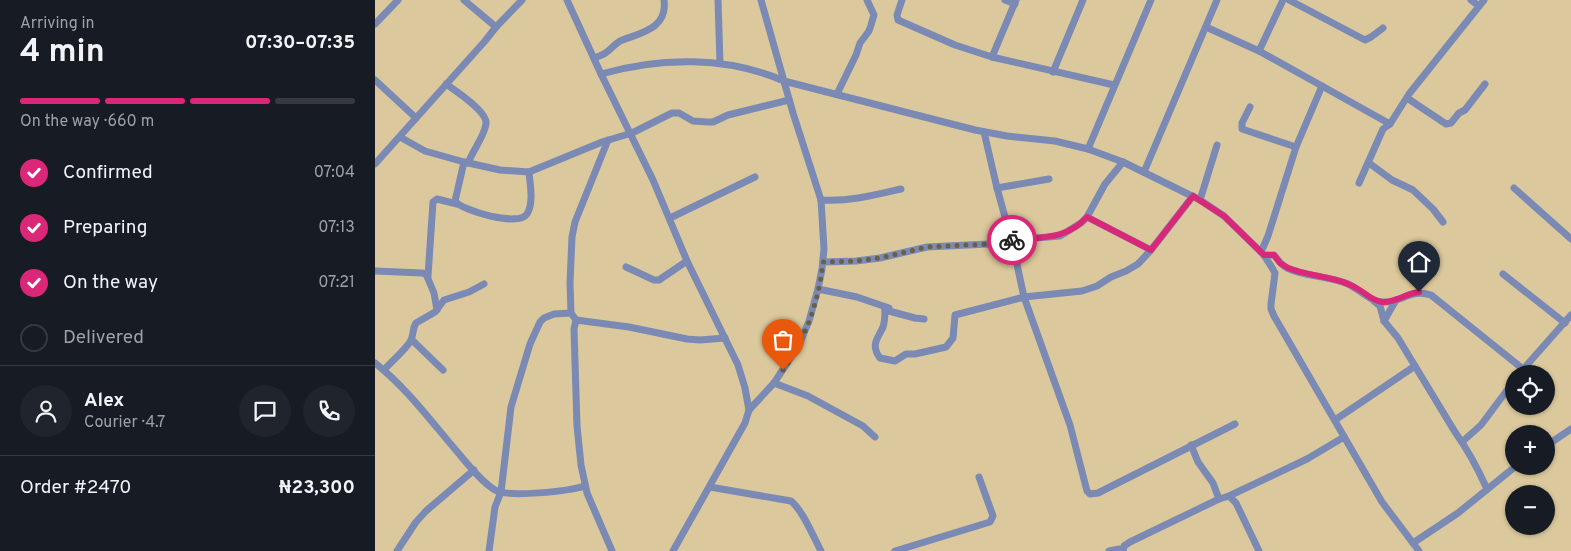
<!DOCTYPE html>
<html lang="en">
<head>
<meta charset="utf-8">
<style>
	body { margin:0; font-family:Overpass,sans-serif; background:#20242c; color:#f1f3f6; height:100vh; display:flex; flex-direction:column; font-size:19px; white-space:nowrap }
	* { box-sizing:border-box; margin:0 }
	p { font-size:16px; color:#9ea1a6 }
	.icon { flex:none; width:28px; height:28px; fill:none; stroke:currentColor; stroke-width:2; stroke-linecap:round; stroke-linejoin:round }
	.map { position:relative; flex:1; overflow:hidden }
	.side { display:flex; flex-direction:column; background:#171b24; width:375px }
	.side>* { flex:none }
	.buttons { position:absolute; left:1130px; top:365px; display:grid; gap:10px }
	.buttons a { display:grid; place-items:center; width:50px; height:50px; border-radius:50%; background:#171b24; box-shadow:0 1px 4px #0004; font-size:25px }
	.pin { position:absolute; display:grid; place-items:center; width:42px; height:42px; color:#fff; margin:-51px -21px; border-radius:50% 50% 50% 0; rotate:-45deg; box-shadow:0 0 5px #0007 }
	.pin .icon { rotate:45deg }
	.courier { position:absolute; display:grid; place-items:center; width:50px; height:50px; margin:-25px; border:4px solid #db2777; border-radius:50%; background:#fff; color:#222; box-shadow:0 1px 6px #0007 }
	.head em { font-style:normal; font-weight:700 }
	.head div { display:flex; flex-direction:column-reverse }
	.head { display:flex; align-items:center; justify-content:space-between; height:85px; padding:0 20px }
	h1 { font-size:32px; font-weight:700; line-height:38px }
	.bar { display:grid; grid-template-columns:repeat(4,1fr); gap:8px 5px; align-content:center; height:60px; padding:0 20px }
	.bar i { height:6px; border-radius:4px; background:#363941 }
	.bar .on { background:#db2777 }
	.bar p { grid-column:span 4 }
	.line { display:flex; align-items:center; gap:12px; padding:0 20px; border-top:1px solid #363941 }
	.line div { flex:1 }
	.round { display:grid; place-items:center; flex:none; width:52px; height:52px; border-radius:26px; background:#20242c }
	ol { padding:0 20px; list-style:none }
	li { display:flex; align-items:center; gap:15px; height:55px }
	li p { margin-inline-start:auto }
	li .icon { padding:5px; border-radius:50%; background:#db2777; color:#fff; stroke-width:4 }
	li:last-child { color:#9ea1a6 }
	li i { width:28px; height:28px; border:2px solid #363941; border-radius:50% }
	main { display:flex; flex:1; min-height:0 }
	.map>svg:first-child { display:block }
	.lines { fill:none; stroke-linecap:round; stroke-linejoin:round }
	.minor { stroke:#7a8ab4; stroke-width:7 }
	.done { stroke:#6a5f44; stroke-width:5; stroke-dasharray:0 9 }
	.route { stroke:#db2777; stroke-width:6 }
</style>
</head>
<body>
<main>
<section class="side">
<div class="head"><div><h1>4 min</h1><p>Arriving in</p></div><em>07:30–07:35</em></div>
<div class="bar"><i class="on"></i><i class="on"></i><i class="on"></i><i></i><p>On the way · 660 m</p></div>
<ol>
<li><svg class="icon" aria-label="check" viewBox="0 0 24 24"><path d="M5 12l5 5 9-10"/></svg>Confirmed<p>07:04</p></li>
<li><svg class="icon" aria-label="check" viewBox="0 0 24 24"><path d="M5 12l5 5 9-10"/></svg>Preparing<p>07:13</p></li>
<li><svg class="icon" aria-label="check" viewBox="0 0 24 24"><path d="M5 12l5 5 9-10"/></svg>On the way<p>07:21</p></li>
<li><i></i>Delivered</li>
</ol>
<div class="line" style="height:90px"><a class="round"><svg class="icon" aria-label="person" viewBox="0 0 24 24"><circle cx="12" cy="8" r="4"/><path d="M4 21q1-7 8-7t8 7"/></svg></a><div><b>Alex</b><p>Courier · 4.7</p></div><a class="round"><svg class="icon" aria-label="chat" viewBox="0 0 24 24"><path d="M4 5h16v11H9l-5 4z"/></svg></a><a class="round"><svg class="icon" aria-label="phone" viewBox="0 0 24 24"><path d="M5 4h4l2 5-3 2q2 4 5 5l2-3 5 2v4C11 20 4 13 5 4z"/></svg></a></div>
<div class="line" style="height:65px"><div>Order #2470</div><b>₦23,300</b></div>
</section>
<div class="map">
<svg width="1196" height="551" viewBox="0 0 1196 551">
	<rect width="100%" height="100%" fill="#dbc89c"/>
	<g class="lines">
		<g class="minor">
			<polyline points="89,0 121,27"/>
			<polyline points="192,0 226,74 278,180 312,261 363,365 370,388 374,410"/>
			<polyline points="343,0 345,63"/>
			<polyline points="527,0 522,15 523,20 580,45 617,57 739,85"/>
			<polyline points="630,0 640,4"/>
			<polyline points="914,0 990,40 996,37 1008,28"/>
			<polyline points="1096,0 1104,6"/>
			<polyline points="0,24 23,0"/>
			<polyline points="831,27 884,51 947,86"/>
			<polyline points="884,51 908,0"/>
			<polyline points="617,57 641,0"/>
			<path d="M 219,58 C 224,56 229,55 233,51 C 237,48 240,44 245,41 C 265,33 293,29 289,0"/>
			<polyline points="678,72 708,0"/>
			<path d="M 226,74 C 285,57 352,56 409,81 L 600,130 L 632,136 L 680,141 L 713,149 L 748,162 L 825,200 L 849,216 L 889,255 L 896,266 L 900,273 L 896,304 L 896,309 L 899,316 L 1007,502 L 1044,551"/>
			<polyline points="0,80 41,118"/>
			<path d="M 71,84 C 81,91 113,112 111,124 C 109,137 98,150 93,163"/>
			<polyline points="462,94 481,55 485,43 494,31 496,25 499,15 492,0"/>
			<polyline points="1032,98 1071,124 1076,123 1084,113 1090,110 1110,84"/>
			<polyline points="875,107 867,123 867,129 921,147"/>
			<polyline points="609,132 622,188 638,246 649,297 695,425 712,491 715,494 723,493 860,424"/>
			<polyline points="25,137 50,151 89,162 125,170 154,172 227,142 257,133 297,113 304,113 318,121 332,122 338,122 353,115 414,100"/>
			<polyline points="233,140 200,222 197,237 195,283 196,313 201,320 199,329 202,426 206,465 212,493 237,551"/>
			<polyline points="713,149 776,0"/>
			<path d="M 89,162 L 80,201 C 87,211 144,227 152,214 C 159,203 155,184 154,172"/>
			<polyline points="994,163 1017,180 1038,190 1058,209 1068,222"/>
			<polyline points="0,164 110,41 121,27 147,0"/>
			<polyline points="769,172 842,0"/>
			<polyline points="984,183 1008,129 1015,124"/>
			<polyline points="622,188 674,179"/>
			<polyline points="1139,188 1196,239"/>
			<path d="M 446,200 C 473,202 500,195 526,189"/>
			<polyline points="825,200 842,145"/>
			<polyline points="712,217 776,250"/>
			<polyline points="295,218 380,177"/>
			<polyline points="637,240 685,236 706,223 712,217 730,184 748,162"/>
			<polyline points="886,252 893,236 921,147 947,86 1015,124 1034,94 1109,0"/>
			<path d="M 889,255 L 899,255 C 903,260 906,265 912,268 C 931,277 954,276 973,284 C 984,289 994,301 1007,302 C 1027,303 1035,288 1056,295 L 1148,369"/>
			<polyline points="448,262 481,261 505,258 552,247 613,244 638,246"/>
			<polyline points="251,267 279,280 284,280 312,261"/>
			<polyline points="0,271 47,273 51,274 59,293 62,310"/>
			<polyline points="1128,274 1190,323"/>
			<polyline points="53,276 58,202 62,199 82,204"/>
			<polyline points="443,289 482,297 514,308 510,310 540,318 549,319"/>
			<path d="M 999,301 L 1005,306 L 1009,321 L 1023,338 L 1080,432 C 1093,450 1103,469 1112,489"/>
			<path d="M 510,310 C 510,315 510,321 508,327 C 503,338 495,345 505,358 L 520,361 L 531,354 L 540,354 L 571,347 L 578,338 L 580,315 L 649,297 L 707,291 L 722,286 L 736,277 L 751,271 L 763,264 L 776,250 L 818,196"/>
			<polyline points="201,320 254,327 312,339 325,340 350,338"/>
			<polyline points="1009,321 1021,300"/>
			<polyline points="37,340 68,370"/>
			<path d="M 0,363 C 33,389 58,424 85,455 C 95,467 107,482 120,490 C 133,498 194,491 210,486"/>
			<path d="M 9,370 C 17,361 28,352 35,342 C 39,336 37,329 41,323 L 60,312 L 69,300 L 94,292 L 109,284"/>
			<polyline points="1144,374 1196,315"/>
			<polyline points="399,383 433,396 488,426 500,437"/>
			<polyline points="960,420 1040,366"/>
			<polyline points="1087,442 1106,425 1139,381"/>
			<polyline points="816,445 823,462 838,483 844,499 854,496 861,503 884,551"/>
			<polyline points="1171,446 1196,429"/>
			<path d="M 335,487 L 416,501 C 428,511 438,536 446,551"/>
			<polyline points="854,496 932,459 969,437"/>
			<polyline points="1038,543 1083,513 1141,466"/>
			<polyline points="22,551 41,522 51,511 99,470"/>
			<polyline points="114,551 120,507 126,492 136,407 155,344 165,322 169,318 179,314 196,313"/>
			<polyline points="298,551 370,423 374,410 399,383 424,345 434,321 443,289 447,269 449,249 446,200 418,113 386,0"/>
			<polyline points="520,551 615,522 618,516 604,477"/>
			<polyline points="734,551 744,549 748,551"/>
			<polyline points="748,551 749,546 755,542 844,499"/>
		</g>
	</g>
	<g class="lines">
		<path class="done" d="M 408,370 C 431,339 444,300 448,262 L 481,261 L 505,258 L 552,247 L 613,244 L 638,246 L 637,240"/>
		<path class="route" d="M 637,240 C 666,237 691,240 712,217 L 776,250 L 818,196 L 849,216 L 889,255 L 899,255 L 905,263 L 913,268 C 936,277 962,276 983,289 C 992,294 997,301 1007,302 C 1021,303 1031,293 1044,292"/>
	</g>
</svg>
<div class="buttons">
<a><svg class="icon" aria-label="locate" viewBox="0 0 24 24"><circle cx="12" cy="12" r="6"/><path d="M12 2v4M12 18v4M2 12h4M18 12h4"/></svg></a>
<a>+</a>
<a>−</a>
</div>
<div class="pin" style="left:408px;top:370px;background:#ea580c"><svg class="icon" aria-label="bag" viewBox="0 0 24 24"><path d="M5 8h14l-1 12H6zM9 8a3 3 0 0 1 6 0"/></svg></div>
<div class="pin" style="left:1044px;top:292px;background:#1f2937"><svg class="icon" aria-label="home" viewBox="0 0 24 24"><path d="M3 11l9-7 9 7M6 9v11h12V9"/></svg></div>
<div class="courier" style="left:637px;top:240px"><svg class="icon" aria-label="bike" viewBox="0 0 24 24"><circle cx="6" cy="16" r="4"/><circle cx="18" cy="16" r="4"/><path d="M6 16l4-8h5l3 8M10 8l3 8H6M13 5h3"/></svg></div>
</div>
</main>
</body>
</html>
